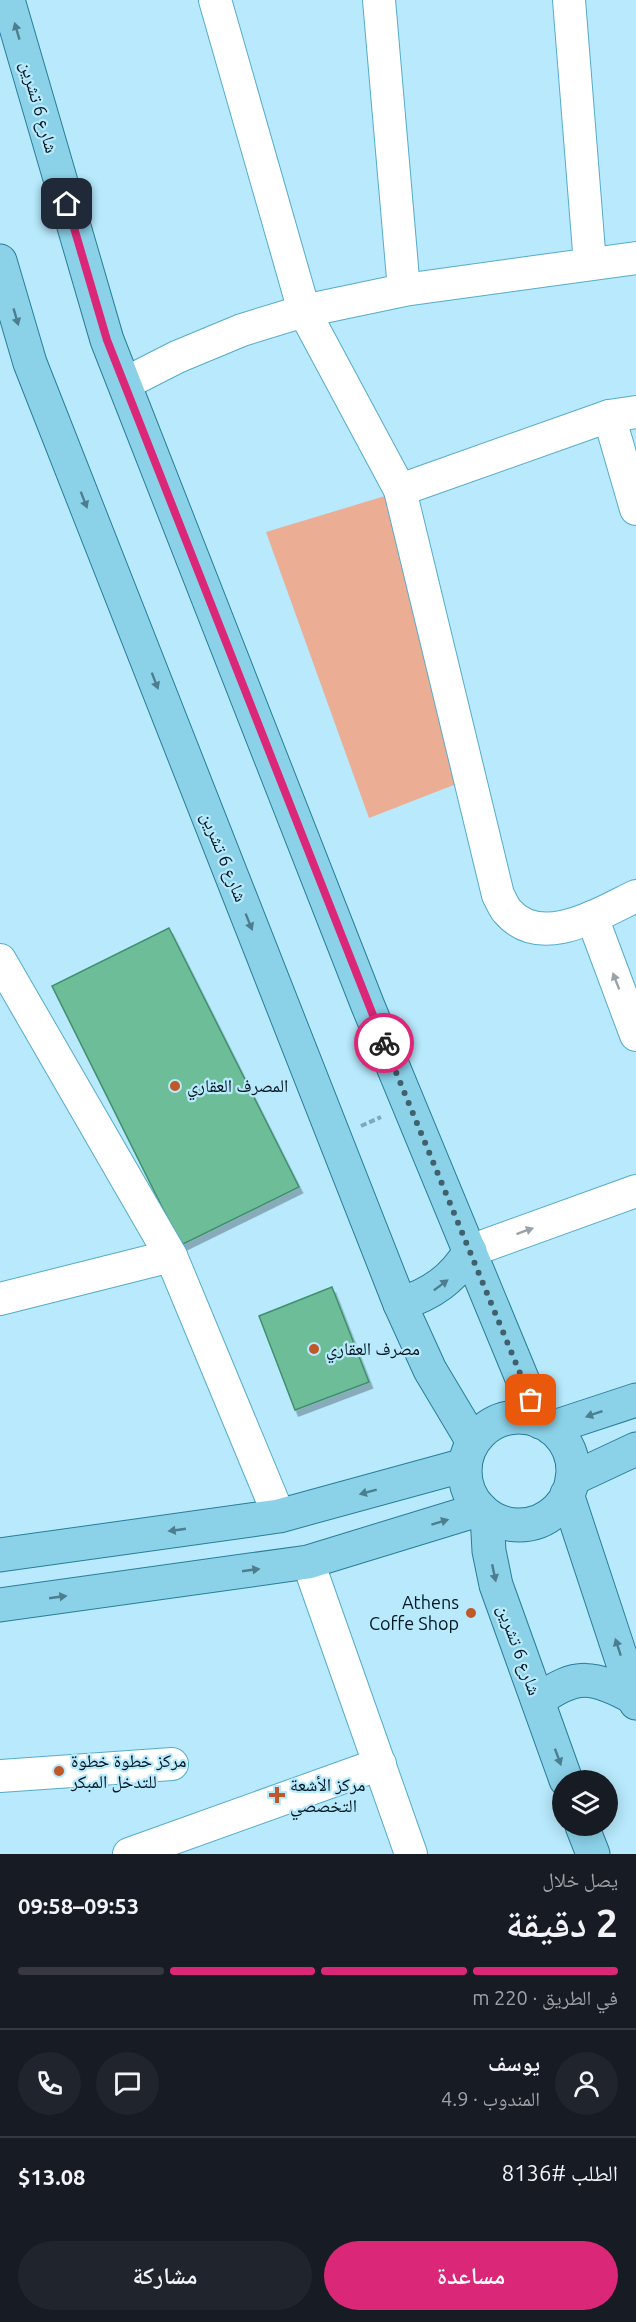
<!DOCTYPE html>
<html lang="ar">
<head>
<meta charset="utf-8">
<style>
	body { margin:0; font-family:Ubuntu,"Noto Naskh Arabic",sans-serif; background:#20242c; color:#f1f3f6; direction:rtl; height:100vh; display:flex; flex-direction:column; font-size:22px; white-space:nowrap }
	* { box-sizing:border-box; margin:0 }
	p { font-size:20px; color:#9ea1a6 }
	.icon { flex:none; width:33px; height:33px; fill:none; stroke:currentColor; stroke-width:2; stroke-linecap:round; stroke-linejoin:round }
	.map { position:relative; height:1854px; overflow:hidden; direction:ltr }
	.details { display:flex; flex-direction:column; background:#171b24; flex:1 }
	.details>* { flex:none }
	.buttons { position:absolute; left:552px; top:1770px; display:grid; gap:12px }
	.buttons a { display:grid; place-items:center; width:66px; height:66px; border-radius:50%; background:#171b24; box-shadow:0 3px 15px #0003; font-size:30px }
	.pin { position:absolute; display:grid; place-items:center; width:51px; height:51px; color:#fff; margin:-26px; border-radius:12px; box-shadow:0 3px 9px #0006 }
	.courier { position:absolute; display:grid; place-items:center; width:60px; height:60px; margin:-30px; border:4px solid #db2777; border-radius:50%; background:#fff; color:#222; box-shadow:0 2px 8px #0007 }
	.headline em { font-style:normal; font-weight:600 }
	.headline div { display:flex; flex-direction:column-reverse }
	.headline { display:flex; align-items:center; justify-content:space-between; height:102px; padding:0 18px }
	h1 { font-size:39px; font-weight:600; line-height:45px }
	.bar { display:grid; grid-template-columns:repeat(4,1fr); gap:9px 6px; align-content:center; height:72px; padding:0 18px }
	.bar i { height:8px; border-radius:4px; background:#363941 }
	.bar .selected { background:#db2777 }
	.bar p { grid-column:span 4 }
	.line { display:flex; align-items:center; gap:15px; padding:0 18px; border-top:2px solid #363941 }
	.line div { flex:1 }
	.round { display:grid; place-items:center; flex:none; width:63px; height:63px; border-radius:32px; background:#20242c }
	.cta { display:flex; gap:12px; margin-top:auto; padding:12px 18px }
	.cta a { flex:1; height:69px; border-radius:36px; background:#db2777; color:#fff; font-size:24px; font-weight:600; line-height:69px; text-align:center }
	.cta a+a { background:#20242c; color:#f1f3f6 }
	.map>svg:first-child { display:block }
	.green { fill:#ebae94 }
	.building { fill:#6ebd99; stroke:#40906f; stroke-width:1.5; filter:url(#shadow) }
	.lines { fill:none; stroke-linecap:round; stroke-linejoin:round }
	.minor-casing { stroke:#55acca; stroke-width:34 }
	.major-casing { stroke:#287d9a; stroke-width:35 }
	.path { stroke:#7fa8b8; stroke-width:4; stroke-dasharray:6 3; stroke-linecap:butt }
	.minor { stroke:#fff; stroke-width:32 }
	.major { stroke:#8bd2e9; stroke-width:33 }
	.oneway { fill:#4c7e8f }
	.oneway2 { fill:#99a2a6 }
	.done { stroke:#40606d; stroke-width:6; stroke-dasharray:0 10.8 }
	.route { stroke:#db2777; stroke-width:8 }
	.poi-dot { fill:#bf5929; stroke:#b8e9fc; stroke-width:2 }
	.labels { text-anchor:middle; stroke-width:4.5; stroke-linejoin:round; paint-order:stroke }
	.street-label { font-size:18px; fill:#001720; stroke:#b8e9fc }
	.poi-label { font-size:18px; fill:#001720; stroke:#b8e9fc; text-anchor:start }
</style>
</head>
<body>
<div class="map">
<svg width="636" height="1854" viewBox="0 0 636 1854">
	<defs>
		<filter id="shadow"><feDropShadow dx="3.5" dy="6" stdDeviation="0" flood-color="#0004"/></filter>
	</defs>
	<rect width="100%" height="100%" fill="#b8e9fc"/>
	<polygon class="green" points="385,496 464,781 369,818 266,532"/>
	<g class="building">
		<polygon points="169,928 299,1187 181,1245 52,986"/>
		<polygon points="332,1287 369,1382 295,1410 259,1316"/>
	</g>
	<g class="lines">
		<g class="minor-casing">
			<g id="minor">
				<path d="M 215,0 L 304,311 L 400,490 L 498,895 C 501,900 503,906 507,911 C 541,951 600,913 636,896"/>
				<polyline points="379,0 404,290"/>
				<polyline points="569,0 590,264"/>
				<polyline points="126,383 177,357 242,330 304,311 404,290 636,258"/>
				<polyline points="609,416 636,509"/>
				<polyline points="400,490 609,416 636,412"/>
				<polyline points="592,917 636,1035"/>
				<polyline points="0,960 171,1256 279,1516"/>
				<polyline points="470,1251 636,1191"/>
				<polyline points="0,1299 171,1256"/>
				<polyline points="308,1562 411,1854"/>
				<polyline points="0,1776 172,1764"/>
				<polyline points="129,1854 380,1764"/>
			</g>
		</g>
		<g class="major-casing">
			<g id="major">
				<polyline points="8,0 107,340 368,1006 540,1422"/>
				<polyline points="0,261 30,363 400,1304 430,1370 473,1442"/>
				<path d="M 400,1304 C 432,1294 453,1279 470,1251"/>
				<circle cx="519" cy="1471" r="54"/>
				<polyline points="551,1428 636,1400"/>
				<polyline points="572,1479 636,1449"/>
				<polyline points="567,1494 636,1703"/>
				<polyline points="487,1515 489,1551 496,1585 566,1780"/>
				<polyline points="0,1555 279,1516 465,1465"/>
				<polyline points="0,1605 308,1562 481,1509"/>
				<path d="M 538,1701 C 576,1672 594,1676 634,1698 L 636,1687"/>
				<polyline points="582,1826 593,1854"/>
			</g>
		</g>
		<polyline class="path" points="361,1126 381,1117"/>
		<use href="#minor" class="minor"/>
		<use href="#major" class="major"/>
	</g>
	<defs><path id="oneway-solid" d="M-6-.8H1V-3.2L6.5 0L1 3.2V.8H-6Z" transform="scale(1.5)"/></defs>
	<g class="oneway">
		<use href="#oneway-solid" transform="translate(17 31) rotate(-106)"/>
		<use href="#oneway-solid" transform="translate(16 317) rotate(74)"/>
		<use href="#oneway-solid" transform="translate(84 500) rotate(69)"/>
		<use href="#oneway-solid" transform="translate(155 681) rotate(69)"/>
		<use href="#oneway-solid" transform="translate(249 922) rotate(68)"/>
		<use href="#oneway-solid" transform="translate(441 1285) rotate(-37)"/>
		<use href="#oneway-solid" transform="translate(594 1414) rotate(161)"/>
		<use href="#oneway-solid" transform="translate(368 1492) rotate(165)"/>
		<use href="#oneway-solid" transform="translate(440 1522) rotate(-17)"/>
		<use href="#oneway-solid" transform="translate(177 1530) rotate(172)"/>
		<use href="#oneway-solid" transform="translate(251 1570) rotate(-8)"/>
		<use href="#oneway-solid" transform="translate(494 1573) rotate(78)"/>
		<use href="#oneway-solid" transform="translate(58 1597) rotate(-8)"/>
		<use href="#oneway-solid" transform="translate(618 1647) rotate(-108)"/>
		<use href="#oneway-solid" transform="translate(558 1757) rotate(70)"/>
	</g>
	<g class="oneway2">
		<use href="#oneway-solid" transform="translate(616 981) rotate(-111)"/>
		<use href="#oneway-solid" transform="translate(525 1231) rotate(-20)"/>
	</g>
	<g class="lines">
		<polyline class="done" points="384,1043 531,1400"/>
		<polyline class="route" points="67,204 107,340 384,1043"/>
	</g>
	<g class="poi-dot">
		<circle cx="175" cy="1086" r="6"/>
		<circle cx="314" cy="1349" r="6"/>
		<circle cx="471" cy="1613" r="6"/>
		<circle cx="59" cy="1771" r="6"/>
		<path d="M274 1786h6v6h6v6h-6v6h-6v-6h-6v-6h6z"/>
	</g>
	<g class="labels">
		<g class="street-label">
			<text transform="translate(39 107) rotate(74)" y="6">شارع 6 تشرين</text>
			<text transform="translate(224 857) rotate(68)" y="6">شارع 6 تشرين</text>
			<text transform="translate(519 1650) rotate(70)" y="6">شارع 6 تشرين</text>
		</g>
		<g class="poi-label">
			<text x="187" y="1092">المصرف العقاري</text>
			<text x="326" y="1355">مصرف العقاري</text>
			<text x="459" y="1609" text-anchor="end">Athens<tspan x="459" dy="21">Coffe Shop</tspan></text>
			<text x="71" y="1767">مركز خطوة خطوة<tspan x="71" dy="21">للتدخل المبكر</tspan></text>
			<text x="290" y="1791">مركز الأشعة<tspan x="290" dy="21">التخصصي</tspan></text>
		</g>
	</g>
</svg>
<div class="buttons">
<a><svg class="icon" aria-label="layers" viewBox="0 0 24 24"><path d="M12 4l9 5-9 5-9-5zM3 14l9 5 9-5"/></svg></a>
</div>
<div class="pin" style="left:531px;top:1400px;background:#ea580c"><svg class="icon" aria-label="bag" viewBox="0 0 24 24"><path d="M5 8h14l-1 12H6zM9 8a3 3 0 0 1 6 0"/></svg></div>
<div class="pin" style="left:67px;top:204px;background:#1f2937"><svg class="icon" aria-label="home" viewBox="0 0 24 24"><path d="M3 11l9-7 9 7M6 9v11h12V9"/></svg></div>
<div class="courier" style="left:384px;top:1043px"><svg class="icon" aria-label="bike" viewBox="0 0 24 24"><circle cx="6" cy="16" r="4"/><circle cx="18" cy="16" r="4"/><path d="M6 16l4-8h5l3 8M10 8l3 8H6M13 5h3"/></svg></div>
</div>
<section class="details">
<div class="headline"><div><h1>2 دقيقة</h1><p>يصل خلال</p></div><em>09:53–09:58</em></div>
<div class="bar"><i class="selected"></i><i class="selected"></i><i class="selected"></i><i></i><p>في الطريق · 220 m</p></div>
<div class="line" style="height:108px"><a class="round"><svg class="icon" aria-label="person" viewBox="0 0 24 24"><circle cx="12" cy="8" r="4"/><path d="M4 21q1-7 8-7t8 7"/></svg></a><div><b>يوسف</b><p>المندوب · 4.9</p></div><a class="round"><svg class="icon" aria-label="chat" viewBox="0 0 24 24"><path d="M4 5h16v11H9l-5 4z"/></svg></a><a class="round"><svg class="icon" aria-label="phone" viewBox="0 0 24 24"><path d="M5 4h4l2 5-3 2q2 4 5 5l2-3 5 2v4C11 20 4 13 5 4z"/></svg></a></div>
<div class="line" style="height:78px"><div>الطلب #8136</div><b>$13.08</b></div>
<div class="cta"><a>مساعدة</a><a>مشاركة</a></div>
</section>
</body>
</html>
